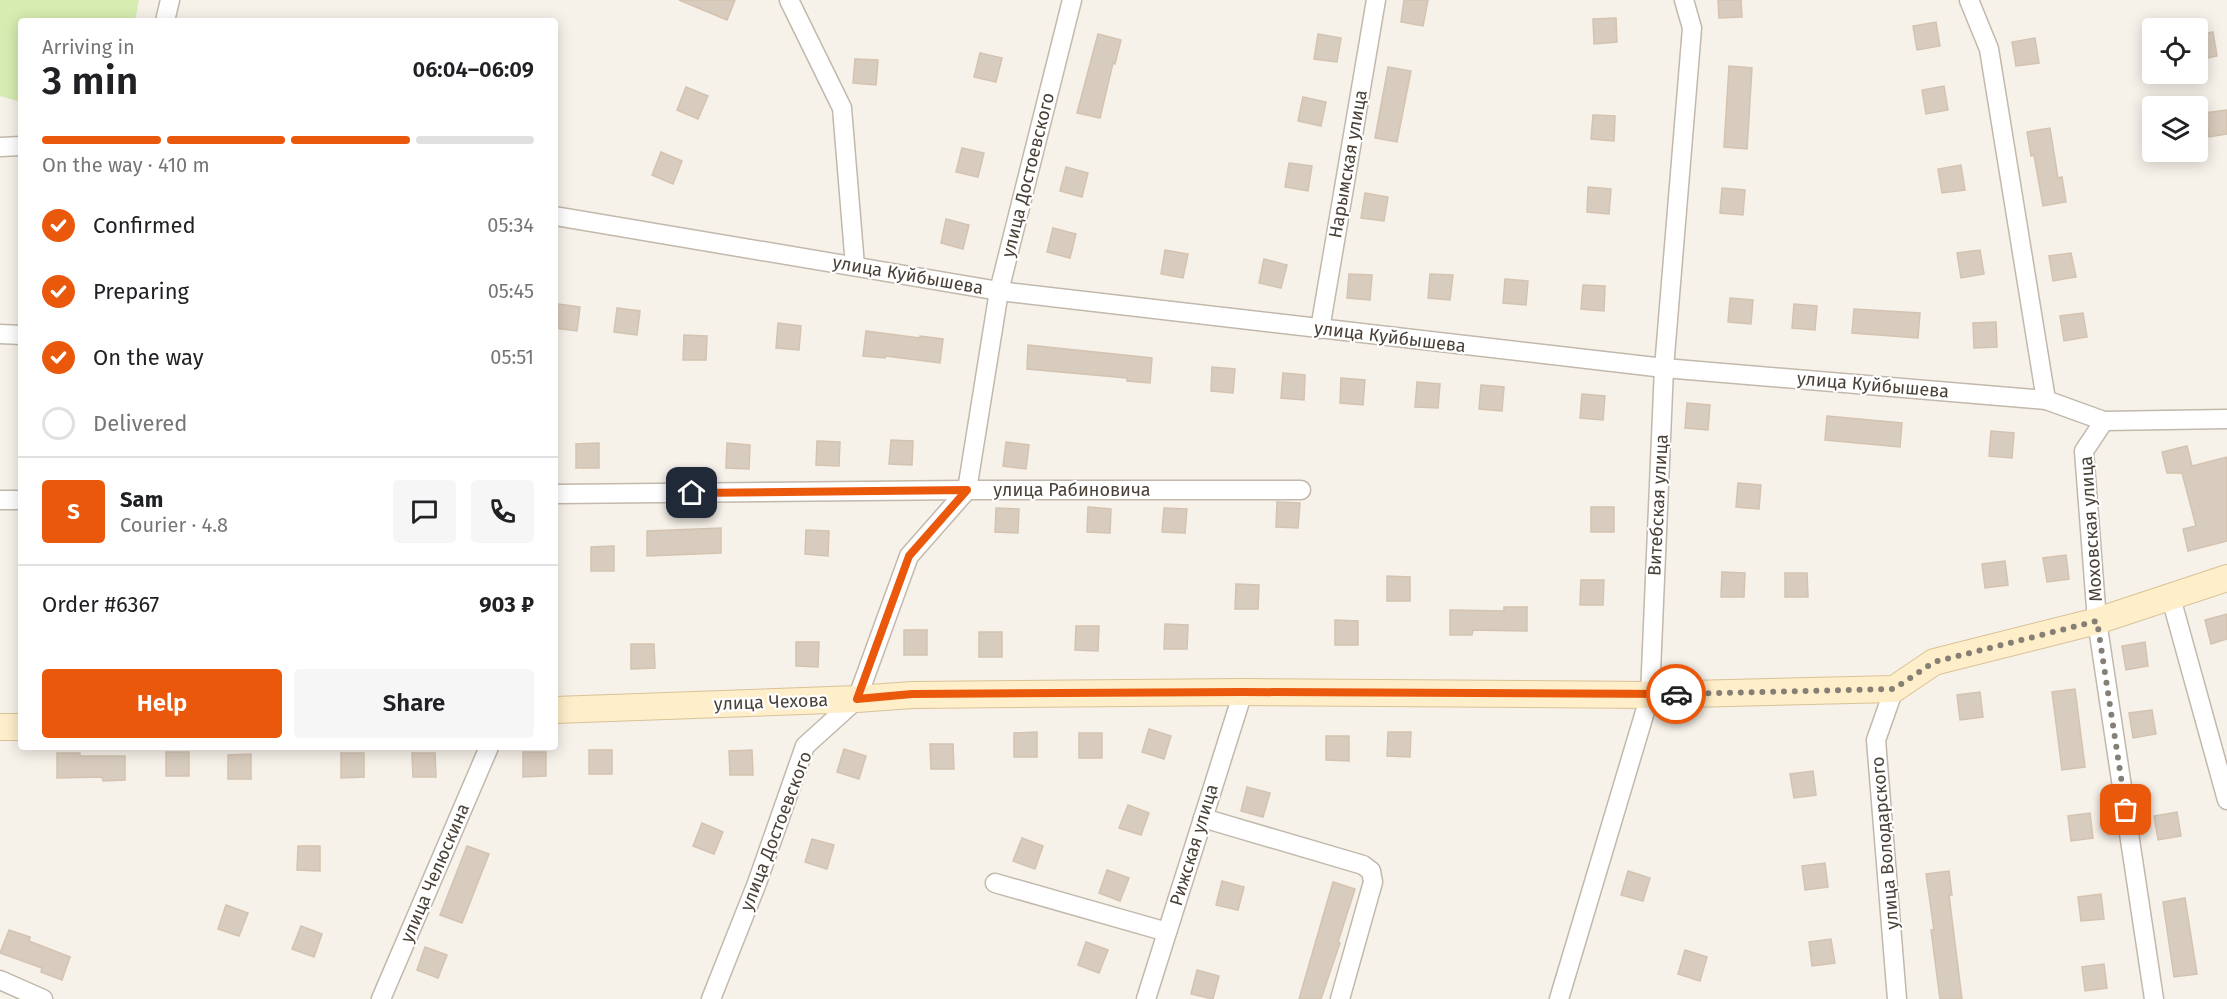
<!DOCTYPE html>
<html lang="en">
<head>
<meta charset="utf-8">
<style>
	body { margin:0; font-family:"Fira Sans",sans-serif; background:#f6f6f6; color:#202124; height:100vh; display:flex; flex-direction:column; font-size:22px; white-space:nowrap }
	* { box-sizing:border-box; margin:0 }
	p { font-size:20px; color:#757577 }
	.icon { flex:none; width:33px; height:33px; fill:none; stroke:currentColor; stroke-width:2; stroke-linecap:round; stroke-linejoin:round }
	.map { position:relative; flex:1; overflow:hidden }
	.drawer { position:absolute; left:18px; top:18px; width:540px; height:732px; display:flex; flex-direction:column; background:#fff; border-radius:6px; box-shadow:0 3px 15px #0003 }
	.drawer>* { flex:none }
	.tools { position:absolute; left:2142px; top:18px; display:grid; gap:12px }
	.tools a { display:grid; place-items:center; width:66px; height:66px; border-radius:6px; background:#fff; box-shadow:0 3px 15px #0003; font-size:30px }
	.pin { position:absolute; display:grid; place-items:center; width:51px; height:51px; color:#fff; margin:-26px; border-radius:12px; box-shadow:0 3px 9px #0006 }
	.courier { position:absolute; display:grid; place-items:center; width:60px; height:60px; margin:-30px; border:4px solid #ea580c; border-radius:50%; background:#fff; color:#222; box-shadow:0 2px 8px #0007 }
	.summary em { font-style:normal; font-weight:600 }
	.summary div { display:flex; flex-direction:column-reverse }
	.summary { display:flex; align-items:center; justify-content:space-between; height:102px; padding:0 24px }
	h1 { font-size:39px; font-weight:600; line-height:45px }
	.bar { display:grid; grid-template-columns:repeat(4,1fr); gap:9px 6px; align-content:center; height:72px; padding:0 24px }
	.bar i { height:8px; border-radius:4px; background:#e0e0e0 }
	.bar .on { background:#ea580c }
	.bar p { grid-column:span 4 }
	.line { display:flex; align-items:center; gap:15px; padding:0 24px; border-top:2px solid #e0e0e0 }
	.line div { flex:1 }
	.round { display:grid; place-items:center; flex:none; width:63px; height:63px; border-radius:6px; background:#f6f6f6 }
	ol { padding:0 24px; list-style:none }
	li { display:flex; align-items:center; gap:18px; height:66px }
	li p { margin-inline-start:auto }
	li .icon { padding:6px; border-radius:50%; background:#ea580c; color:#fff; stroke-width:4 }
	li:last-child { color:#757577 }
	li i { width:33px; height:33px; border:3px solid #e0e0e0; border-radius:50% }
	.button { display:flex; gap:12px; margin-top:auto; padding:12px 24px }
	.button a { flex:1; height:69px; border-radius:6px; background:#ea580c; color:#fff; font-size:24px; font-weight:600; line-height:69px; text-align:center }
	.button a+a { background:#f6f6f6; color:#202124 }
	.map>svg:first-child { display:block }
	.green { fill:#d6ecb0 }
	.building { fill:#d8ccbe; stroke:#d4c3b0; stroke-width:1.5 }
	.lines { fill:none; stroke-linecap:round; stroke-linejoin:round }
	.street-casing { stroke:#c2b8ab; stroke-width:21 }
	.secondary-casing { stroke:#d9c296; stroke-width:28 }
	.street { stroke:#fff; stroke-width:18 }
	.secondary { stroke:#ffeeca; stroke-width:26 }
	.done { stroke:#867f75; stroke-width:6; stroke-dasharray:0 10.8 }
	.route { stroke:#ea580c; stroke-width:8 }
	.labels { text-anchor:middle; stroke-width:4.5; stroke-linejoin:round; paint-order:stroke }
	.street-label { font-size:18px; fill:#4a4137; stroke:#fff }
</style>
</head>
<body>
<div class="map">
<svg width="2227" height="999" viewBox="0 0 2227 999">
	<rect width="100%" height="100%" fill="#f6f1e9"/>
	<polygon class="green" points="0,0 139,0 135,21 21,21 21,102 0,96"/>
	<g class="building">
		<polygon points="679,0 735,0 727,20"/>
		<polygon points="1404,0 1428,0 1423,26 1401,22"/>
		<polygon points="1718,0 1741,0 1742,17 1719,18"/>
		<polygon points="1616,18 1617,42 1594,44 1593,19"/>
		<polygon points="1936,22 1940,46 1917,50 1913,26"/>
		<polygon points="2213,32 2217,56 2198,60 2198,35"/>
		<polygon points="1098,34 1121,40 1115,64 1113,63 1100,118 1077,113"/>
		<polygon points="1318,34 1341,38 1337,62 1314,59"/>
		<polygon points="2035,38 2039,63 2016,66 2012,42"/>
		<polygon points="980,53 1002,58 996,82 974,77"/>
		<polygon points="855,59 878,60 876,85 853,83"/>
		<polygon points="1729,66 1752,68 1747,149 1724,147"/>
		<polygon points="1388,67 1411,71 1397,142 1375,138"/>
		<polygon points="1944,86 1948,110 1926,114 1922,90"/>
		<polygon points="686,87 708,96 698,119 677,110"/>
		<polygon points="1303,97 1326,102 1321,126 1298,121"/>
		<polygon points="2227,110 2227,134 2209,137 2205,113"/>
		<polygon points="1593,115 1615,116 1614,141 1591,139"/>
		<polygon points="2050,128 2058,178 2062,177 2066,202 2043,206 2034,155 2031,156 2027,132"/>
		<polygon points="962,148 984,153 978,177 956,172"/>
		<polygon points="661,152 682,161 673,184 652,175"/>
		<polygon points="1289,163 1312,166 1308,191 1285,187"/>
		<polygon points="1961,165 1965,190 1942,193 1938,169"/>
		<polygon points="1066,167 1088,173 1082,197 1060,191"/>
		<polygon points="1588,187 1611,189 1609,214 1587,212"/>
		<polygon points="1722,188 1745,190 1743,215 1720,213"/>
		<polygon points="1365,193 1388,197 1384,221 1361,218"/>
		<polygon points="946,219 969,225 963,249 941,243"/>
		<polygon points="1053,228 1076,234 1070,258 1047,252"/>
		<polygon points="1165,250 1188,254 1183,278 1161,274"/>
		<polygon points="1980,250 1984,274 1961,278 1957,253"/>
		<polygon points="2071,253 2076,277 2053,281 2049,256"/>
		<polygon points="1264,259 1287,265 1281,288 1259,283"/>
		<polygon points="1349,274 1372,275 1370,300 1347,298"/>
		<polygon points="1430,274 1453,275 1450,300 1428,298"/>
		<polygon points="1505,279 1528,281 1526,305 1503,303"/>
		<polygon points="1583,285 1605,286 1604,311 1581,309"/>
		<polygon points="1730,298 1753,300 1751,324 1728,322"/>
		<polygon points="558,304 580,307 577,331 555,328"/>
		<polygon points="1794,304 1817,306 1815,330 1792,328"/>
		<polygon points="617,308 640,311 637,335 614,332"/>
		<polygon points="1854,309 1920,313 1918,338 1852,333"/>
		<polygon points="2083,313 2087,337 2064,341 2060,316"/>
		<polygon points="1996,322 1997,347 1974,348 1973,323"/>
		<polygon points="778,323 801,326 799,350 776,348"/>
		<polygon points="866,331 920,338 920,336 943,339 940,363 886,356 885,358 863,356"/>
		<polygon points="684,335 707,336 706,360 683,360"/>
		<polygon points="1028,345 1152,358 1150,383 1127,381 1127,378 1027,369"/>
		<polygon points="1212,367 1235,369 1233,393 1211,391"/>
		<polygon points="1283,373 1305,375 1304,400 1281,398"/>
		<polygon points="1341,378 1365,380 1363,405 1340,403"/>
		<polygon points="1417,382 1440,384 1438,408 1415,407"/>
		<polygon points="1481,385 1504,387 1502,411 1479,409"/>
		<polygon points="1582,394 1605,396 1603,420 1580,418"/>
		<polygon points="1687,403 1710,405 1708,430 1685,428"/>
		<polygon points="1827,416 1902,423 1900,447 1825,440"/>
		<polygon points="1991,431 2014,433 2012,458 1989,456"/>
		<polygon points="891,440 913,441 912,465 889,464"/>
		<polygon points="817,441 840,442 839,466 816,465"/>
		<polygon points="1006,442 1029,445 1026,469 1003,466"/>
		<polygon points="599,443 599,468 576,468 576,444"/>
		<polygon points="727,443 750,445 749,469 726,468"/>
		<polygon points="2187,446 2192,466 2227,457 2227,541 2188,551 2183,529 2196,526 2182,473 2167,473 2162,452"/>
		<polygon points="1738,483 1761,485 1759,509 1736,507"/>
		<polygon points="1277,502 1300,503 1298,528 1276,527"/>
		<polygon points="1088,507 1111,509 1110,533 1087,532"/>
		<rect x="1591" y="507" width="23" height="25"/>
		<polygon points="996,508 1019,509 1018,533 995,532"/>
		<polygon points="1164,508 1187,509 1185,533 1162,532"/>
		<polygon points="721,528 721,553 647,556 647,531"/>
		<polygon points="806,530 829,531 828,556 805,554"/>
		<polygon points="614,546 614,571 591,571 591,547"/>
		<polygon points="2066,555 2069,579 2047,582 2043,558"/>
		<polygon points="2005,561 2008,585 1985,588 1982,564"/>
		<polygon points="1722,572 1745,573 1744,597 1721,597"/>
		<polygon points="1785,573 1807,573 1808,597 1785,597"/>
		<polygon points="1387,576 1410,577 1410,601 1387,601"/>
		<polygon points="1581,580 1604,580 1603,605 1580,605"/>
		<polygon points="1236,584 1259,585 1258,609 1235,609"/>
		<polygon points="1504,607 1527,607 1527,631 1473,630 1472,635 1450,635 1450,610 1504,611"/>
		<polygon points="2227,614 2227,639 2211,644 2205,620"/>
		<polygon points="1335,620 1358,621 1358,645 1335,645"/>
		<polygon points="1165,624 1188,625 1187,649 1164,649"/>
		<polygon points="1076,626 1099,626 1098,651 1075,650"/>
		<rect x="904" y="630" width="23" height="25"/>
		<rect x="979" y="632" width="23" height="25"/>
		<polygon points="796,642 819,642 818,667 796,666"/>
		<polygon points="2145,642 2148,666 2126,670 2122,646"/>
		<polygon points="631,644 654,644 655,668 631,669"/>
		<polygon points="2075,689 2085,767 2062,770 2052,692"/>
		<polygon points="1980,692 1983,717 1960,720 1957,695"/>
		<polygon points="2152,710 2156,734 2133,738 2129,713"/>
		<polygon points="1149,729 1171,736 1164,759 1142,752"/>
		<polygon points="1037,732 1037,757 1014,757 1014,733"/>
		<polygon points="1388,732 1411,732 1410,757 1387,756"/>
		<rect x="1079" y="733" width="23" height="25"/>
		<polygon points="1326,736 1349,736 1349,761 1326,760"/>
		<polygon points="930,744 953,744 954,769 931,769"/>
		<polygon points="844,749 866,756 859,779 837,772"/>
		<rect x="589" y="750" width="23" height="24"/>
		<polygon points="752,750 753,775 730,775 729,751"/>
		<rect x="166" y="752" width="23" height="24"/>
		<polygon points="523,752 546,752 546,776 523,777"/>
		<polygon points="57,753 80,753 80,756 125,756 125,780 103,781 102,777 57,778"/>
		<polygon points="341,753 364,753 364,777 341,778"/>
		<polygon points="412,753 435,753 436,777 413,777"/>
		<polygon points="251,754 251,779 228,779 228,755"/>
		<polygon points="1813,771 1816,795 1794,798 1790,774"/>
		<polygon points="1247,787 1270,793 1263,817 1241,811"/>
		<polygon points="1128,805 1149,813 1141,835 1119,828"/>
		<polygon points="2177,812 2181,836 2158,840 2154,816"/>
		<polygon points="2090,813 2093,838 2071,841 2068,816"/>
		<polygon points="702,823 723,832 714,854 693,846"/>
		<polygon points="1022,838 1043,846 1035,869 1013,861"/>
		<polygon points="812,839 834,845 827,869 805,862"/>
		<polygon points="298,846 320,846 320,871 297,870"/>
		<polygon points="467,846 489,854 462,923 440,915"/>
		<polygon points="1825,863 1828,887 1805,890 1802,866"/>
		<polygon points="1107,870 1129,878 1120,901 1099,893"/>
		<polygon points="1628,871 1650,878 1643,901 1621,895"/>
		<polygon points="1949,871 1952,895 1949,895 1962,999 1940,999 1931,930 1934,930 1926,874"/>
		<polygon points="1222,881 1244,887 1238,910 1216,905"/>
		<polygon points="1333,882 1355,889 1338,942 1340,943 1321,999 1299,999"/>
		<polygon points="2101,894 2104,919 2081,921 2078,897"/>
		<polygon points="2185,898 2197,974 2174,977 2163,902"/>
		<polygon points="226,905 248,913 239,936 218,929"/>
		<polygon points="301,926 322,934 314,957 292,949"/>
		<polygon points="9,930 30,937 29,941 70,957 62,980 41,972 42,968 0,953"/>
		<polygon points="1831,939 1835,963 1812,966 1809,942"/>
		<polygon points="1086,942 1108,950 1099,973 1078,965"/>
		<polygon points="425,947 447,955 438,978 417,970"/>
		<polygon points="1685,950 1707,957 1700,981 1678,974"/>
		<polygon points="2104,964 2107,988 2085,991 2082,967"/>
		<polygon points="1197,970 1219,976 1213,999 1191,994"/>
	</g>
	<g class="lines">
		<g class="street-casing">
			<g id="street">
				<polyline points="789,0 842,108 855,266"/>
				<polyline points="1969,0 1989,49 2046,400"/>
				<polyline points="165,21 170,0"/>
				<polyline points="0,147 21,146"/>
				<polyline points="555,216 999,291 1664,368 2046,400 2104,421 2227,419"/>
				<polyline points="1320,329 1376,0"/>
				<polyline points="0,334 21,335"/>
				<polyline points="2104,421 2084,451 2097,621 2154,999"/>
				<polyline points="555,494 967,490 1301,490"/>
				<polyline points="0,500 21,500"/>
				<polyline points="2171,598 2227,800"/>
				<polyline points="1894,689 1876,740 1897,999"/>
				<polyline points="1203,818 1363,865 1371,871 1373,882 1340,999"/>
				<polyline points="995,883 1167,932"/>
				<polyline points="0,980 43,999"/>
				<polyline points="381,999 489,747"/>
				<polyline points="711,999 757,883 805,746 857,699 909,556 967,490 999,291 1072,0"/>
				<polyline points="1146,999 1243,692"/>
				<polyline points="1559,999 1650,695 1664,368 1692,28 1684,0"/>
			</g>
		</g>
		<g class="secondary-casing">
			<g id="secondary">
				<polyline points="555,710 857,699 912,695 1243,692 1650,695 1894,689 1934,662 2097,621 2227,578"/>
				<polyline points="0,727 21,727"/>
			</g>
		</g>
		<use href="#street" class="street"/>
		<use href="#secondary" class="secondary"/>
	</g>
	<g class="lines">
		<polyline class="done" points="1676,694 1894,689 1934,662 2097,621 2126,810"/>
		<polyline class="route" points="692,493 967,490 909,556 857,699 912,694 1243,692 1676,694"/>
	</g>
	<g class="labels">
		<g class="street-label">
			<text transform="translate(1348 164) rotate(-80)" y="6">Нарымская улица</text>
			<text transform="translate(1028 175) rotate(-76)" y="6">улица Достоевского</text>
			<text transform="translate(908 275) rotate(10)" y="6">улица Куйбышева</text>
			<text transform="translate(1390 337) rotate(7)" y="6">улица Куйбышева</text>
			<text transform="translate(1873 385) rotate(5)" y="6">улица Куйбышева</text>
			<text x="1072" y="496">улица Рабиновича</text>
			<text transform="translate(1658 505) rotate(-87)" y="6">Витебская улица</text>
			<text transform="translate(2091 529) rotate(-94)" y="6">Моховская улица</text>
			<text transform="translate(771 702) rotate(-2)" y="6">улица Чехова</text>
			<text transform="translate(776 831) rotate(-69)" y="6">улица Достоевского</text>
			<text transform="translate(1885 843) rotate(-95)" y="6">улица Володарского</text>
			<text transform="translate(1194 845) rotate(-73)" y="6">Рижская улица</text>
			<text transform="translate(435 873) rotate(-67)" y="6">улица Челюскина</text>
		</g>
	</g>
</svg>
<div class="tools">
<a><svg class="icon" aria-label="locate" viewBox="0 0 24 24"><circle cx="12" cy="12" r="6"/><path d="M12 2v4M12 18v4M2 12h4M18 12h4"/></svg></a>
<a><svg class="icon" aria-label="layers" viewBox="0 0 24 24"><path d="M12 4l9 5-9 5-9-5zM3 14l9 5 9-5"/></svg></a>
</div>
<div class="pin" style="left:2126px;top:810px;background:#ea580c"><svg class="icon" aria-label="bag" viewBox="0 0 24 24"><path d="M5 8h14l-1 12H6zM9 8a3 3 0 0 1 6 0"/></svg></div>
<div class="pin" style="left:692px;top:493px;background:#1f2937"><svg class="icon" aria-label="home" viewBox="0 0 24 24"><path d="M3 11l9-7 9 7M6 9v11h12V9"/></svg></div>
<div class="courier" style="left:1676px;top:694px"><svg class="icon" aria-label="car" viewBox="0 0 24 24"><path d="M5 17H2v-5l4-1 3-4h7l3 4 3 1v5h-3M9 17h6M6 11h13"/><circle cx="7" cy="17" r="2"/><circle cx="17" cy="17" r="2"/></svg></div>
<section class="drawer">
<div class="summary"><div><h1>3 min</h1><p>Arriving in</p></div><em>06:04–06:09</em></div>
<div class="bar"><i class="on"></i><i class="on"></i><i class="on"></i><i></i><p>On the way · 410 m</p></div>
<ol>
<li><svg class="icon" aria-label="check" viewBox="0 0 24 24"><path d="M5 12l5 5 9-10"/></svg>Confirmed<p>05:34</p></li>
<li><svg class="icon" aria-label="check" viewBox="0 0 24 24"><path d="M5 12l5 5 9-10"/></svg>Preparing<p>05:45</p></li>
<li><svg class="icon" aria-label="check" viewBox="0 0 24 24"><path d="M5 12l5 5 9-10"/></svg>On the way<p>05:51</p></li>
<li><i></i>Delivered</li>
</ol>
<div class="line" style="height:108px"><b class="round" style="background:#ea580c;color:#fff">S</b><div><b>Sam</b><p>Courier · 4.8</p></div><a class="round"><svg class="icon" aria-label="chat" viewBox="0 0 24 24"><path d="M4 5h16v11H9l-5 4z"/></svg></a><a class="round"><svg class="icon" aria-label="phone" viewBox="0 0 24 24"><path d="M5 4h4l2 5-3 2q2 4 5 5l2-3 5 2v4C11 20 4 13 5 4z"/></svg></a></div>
<div class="line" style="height:78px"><div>Order #6367</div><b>903 ₽</b></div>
<div class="button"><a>Help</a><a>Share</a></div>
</section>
</div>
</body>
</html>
